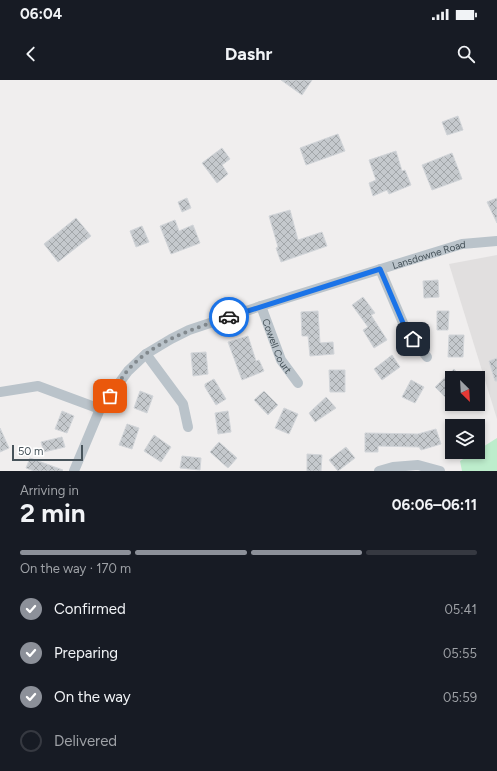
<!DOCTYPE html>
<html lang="en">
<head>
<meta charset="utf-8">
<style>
	body { margin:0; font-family:Figtree,sans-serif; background:#242831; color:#f1f3f6; height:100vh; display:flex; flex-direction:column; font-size:15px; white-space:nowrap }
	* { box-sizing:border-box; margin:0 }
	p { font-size:13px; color:#9ea1a6 }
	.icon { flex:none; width:22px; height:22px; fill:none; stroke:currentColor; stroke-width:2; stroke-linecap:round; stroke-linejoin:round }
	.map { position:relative; height:391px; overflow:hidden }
	.drawer { display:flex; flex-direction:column; background:#171b24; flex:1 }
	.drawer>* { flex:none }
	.needle { width:26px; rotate:156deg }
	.buttons { position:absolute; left:445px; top:291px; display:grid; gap:8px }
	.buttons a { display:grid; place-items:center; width:40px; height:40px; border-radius:0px; background:#171b24; box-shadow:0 2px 6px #0003; font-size:20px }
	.scale { position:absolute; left:12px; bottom:10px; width:71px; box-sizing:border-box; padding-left:4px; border:2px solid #47535a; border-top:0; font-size:11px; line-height:14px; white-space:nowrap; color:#47535a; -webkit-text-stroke:3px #fff; paint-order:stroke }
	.pin { position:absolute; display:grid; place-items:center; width:34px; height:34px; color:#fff; margin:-17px; border-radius:8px; box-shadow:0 2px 6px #0006 }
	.courier { position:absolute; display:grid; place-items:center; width:40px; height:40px; margin:-20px; border:3px solid #1a73e8; border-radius:50%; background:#fff; color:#222; box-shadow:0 1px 5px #0007 }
	.headline em { font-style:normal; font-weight:700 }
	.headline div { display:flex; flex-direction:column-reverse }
	.headline { display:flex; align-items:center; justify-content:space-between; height:68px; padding:0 20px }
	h1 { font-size:26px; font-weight:700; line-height:30px }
	.bar { display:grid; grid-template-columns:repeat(4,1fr); gap:6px 4px; align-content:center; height:48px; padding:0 20px }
	.bar i { height:5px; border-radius:3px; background:#363941 }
	.bar .on { background:#8c9099 }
	.bar p { grid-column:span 4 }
	ol { padding:0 20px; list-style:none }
	li { display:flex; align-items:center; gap:12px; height:44px }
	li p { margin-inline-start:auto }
	li .icon { padding:4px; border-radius:50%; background:#8c9099; color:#fff; stroke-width:4 }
	li:last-child { color:#9ea1a6 }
	li i { width:22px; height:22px; border:2px solid #363941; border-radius:50% }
	.status { display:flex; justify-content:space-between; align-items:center; height:28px; padding:0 20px; background:#171b24; direction:ltr }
	.status svg { height:11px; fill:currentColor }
	header { display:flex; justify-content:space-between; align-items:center; height:52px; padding:0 20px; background:#171b24; font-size:18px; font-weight:700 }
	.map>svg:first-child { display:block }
	.education { fill:#e1dfdf }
	.park { fill:#bdedcc }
	.building { fill:url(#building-cross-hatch); stroke:#d2d5d9 }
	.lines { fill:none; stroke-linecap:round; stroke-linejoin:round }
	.minor { stroke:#bac3ca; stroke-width:10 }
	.done { stroke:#82898e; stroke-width:4; stroke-dasharray:0 7.2 }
	.route { stroke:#1a73e8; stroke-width:5 }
	.labels { text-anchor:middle; stroke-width:4; stroke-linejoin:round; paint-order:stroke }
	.street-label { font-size:10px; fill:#47535a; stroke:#fff }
</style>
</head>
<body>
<div class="status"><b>06:04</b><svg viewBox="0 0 49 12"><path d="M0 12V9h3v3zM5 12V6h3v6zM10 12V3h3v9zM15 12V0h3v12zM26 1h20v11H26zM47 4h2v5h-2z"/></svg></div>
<header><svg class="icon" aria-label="back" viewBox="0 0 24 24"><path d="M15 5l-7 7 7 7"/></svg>Dashr<svg class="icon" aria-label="search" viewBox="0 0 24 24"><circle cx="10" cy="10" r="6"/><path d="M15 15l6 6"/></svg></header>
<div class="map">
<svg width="497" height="391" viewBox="0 0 497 391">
	<defs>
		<pattern id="building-cross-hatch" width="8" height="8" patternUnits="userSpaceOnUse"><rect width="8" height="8" fill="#c5c9cd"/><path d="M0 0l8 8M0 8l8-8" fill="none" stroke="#a2a6a9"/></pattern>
	</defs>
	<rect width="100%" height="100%" fill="#f0eeee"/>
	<polygon class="education" points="497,175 497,339 449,184"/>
	<polygon class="park" points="497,358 497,391 462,391 460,381 475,372 478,372 478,370"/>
	<g class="building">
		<polygon points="281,0 312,0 302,15"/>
		<polygon points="458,36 463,50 447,55 442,42"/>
		<polygon points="338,54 345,71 306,85 300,68"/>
		<polygon points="222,68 230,79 222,85 228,94 217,103 202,83"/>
		<polygon points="396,71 402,91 405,90 411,105 389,114 387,110 373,116 369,103 376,100 369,80"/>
		<polygon points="452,73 462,99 432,110 422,85"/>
		<polygon points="187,118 191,128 182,132 178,122"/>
		<polygon points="497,118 497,143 487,122"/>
		<polygon points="290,130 298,160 322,152 327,166 281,182 276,168 278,167 269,136"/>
		<polygon points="76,138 91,156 58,182 44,164"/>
		<polygon points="175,140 179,151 193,145 200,163 171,174 160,146"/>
		<polygon points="142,146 149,162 136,167 130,151"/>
		<polygon points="438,200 439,217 424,218 423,201"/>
		<polygon points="363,217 375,233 371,235 387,260 374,268 363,250 368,247 352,225"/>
		<polygon points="318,231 320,263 333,262 334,274 310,276 308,256 302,256 301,232"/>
		<polygon points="437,231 449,231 448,250 437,250"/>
		<polygon points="449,255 464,255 463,277 448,277"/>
		<polygon points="248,256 256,281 259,280 264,291 242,300 228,262"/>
		<polygon points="206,272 208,294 193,296 191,273"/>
		<polygon points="392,275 400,287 382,300 374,289"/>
		<polygon points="497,278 497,301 495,301 489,281"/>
		<polygon points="454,289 463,298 452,298 452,310 445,317 435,307"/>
		<polygon points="329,290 345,290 345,312 330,312"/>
		<polygon points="214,299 226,319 216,325 205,307 205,304"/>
		<polygon points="411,300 424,307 415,323 402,317"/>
		<polygon points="140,311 153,316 147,333 134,328"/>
		<polygon points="264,311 278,325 268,335 254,320"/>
		<polygon points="326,317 336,328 315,342 309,333"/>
		<polygon points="284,328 298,334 289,354 275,348"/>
		<polygon points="62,331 74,336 67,353 55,349"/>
		<polygon points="228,331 231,352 218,354 215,333"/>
		<polygon points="127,344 139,348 132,369 119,365"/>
		<polygon points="0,348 9,368 0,372"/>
		<polygon points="436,349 441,364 421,370 419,367 378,366 378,372 365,372 365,353 418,354"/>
		<polygon points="154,355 171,367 161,382 144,371"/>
		<polygon points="62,357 65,367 44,372 41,362"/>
		<polygon points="219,362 237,378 228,388 210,372"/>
		<polygon points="346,367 355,378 338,391 329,380"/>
		<polygon points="307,374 322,375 321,391 307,391"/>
		<polygon points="182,376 201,378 200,390 180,388"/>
		<polygon points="30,378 63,390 62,391 34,391 26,388"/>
	</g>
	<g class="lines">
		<g class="minor">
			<polyline points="380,189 406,250 427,277"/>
			<path id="s1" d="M 261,226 L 281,280 L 298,303"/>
			<polyline points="146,274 183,324 188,347"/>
			<polyline points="0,312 38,306 100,329"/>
			<path id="s2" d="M 74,391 L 100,329 L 128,291 L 146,274 L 171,259 L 189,250 L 261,226 L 462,164 L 497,161"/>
			<polyline points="379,391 393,387 418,385 440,391"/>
		</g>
	</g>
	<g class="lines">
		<path class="done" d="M 110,316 C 115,308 121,299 127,291 C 153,261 193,249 229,237"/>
		<polyline class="route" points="229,237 380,189 406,250 413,259"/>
	</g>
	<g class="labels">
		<g class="street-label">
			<text dy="4" stroke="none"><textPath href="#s2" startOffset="440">Lansdowne Road</textPath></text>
			<text dy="4" stroke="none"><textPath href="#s1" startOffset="43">Cowell Court</textPath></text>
		</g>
	</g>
</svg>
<div class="buttons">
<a><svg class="needle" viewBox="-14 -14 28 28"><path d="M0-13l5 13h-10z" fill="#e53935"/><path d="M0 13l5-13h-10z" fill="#9ea1a6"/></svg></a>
<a><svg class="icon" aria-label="layers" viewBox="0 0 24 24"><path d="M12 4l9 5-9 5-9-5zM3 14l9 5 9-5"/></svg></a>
</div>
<div class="scale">50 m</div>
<div class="pin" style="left:110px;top:316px;background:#ea580c"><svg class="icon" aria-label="bag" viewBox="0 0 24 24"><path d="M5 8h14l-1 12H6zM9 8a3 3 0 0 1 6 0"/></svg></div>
<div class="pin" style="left:413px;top:259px;background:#1f2937"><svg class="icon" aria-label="home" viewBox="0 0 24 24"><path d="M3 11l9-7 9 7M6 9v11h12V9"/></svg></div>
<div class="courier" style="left:229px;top:237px"><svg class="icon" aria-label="car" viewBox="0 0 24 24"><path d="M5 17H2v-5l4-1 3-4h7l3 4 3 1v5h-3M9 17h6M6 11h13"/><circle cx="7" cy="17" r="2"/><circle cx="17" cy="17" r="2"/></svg></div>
</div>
<section class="drawer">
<div class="headline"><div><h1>2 min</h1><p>Arriving in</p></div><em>06:06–06:11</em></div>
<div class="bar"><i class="on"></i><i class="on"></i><i class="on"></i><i></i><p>On the way · 170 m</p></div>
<ol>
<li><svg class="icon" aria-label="check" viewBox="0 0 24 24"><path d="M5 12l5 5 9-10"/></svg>Confirmed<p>05:41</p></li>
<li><svg class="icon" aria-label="check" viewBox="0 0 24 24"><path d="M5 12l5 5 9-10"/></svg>Preparing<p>05:55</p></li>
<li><svg class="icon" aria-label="check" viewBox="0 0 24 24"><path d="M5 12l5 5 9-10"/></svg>On the way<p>05:59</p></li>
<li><i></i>Delivered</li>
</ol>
</section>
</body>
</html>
